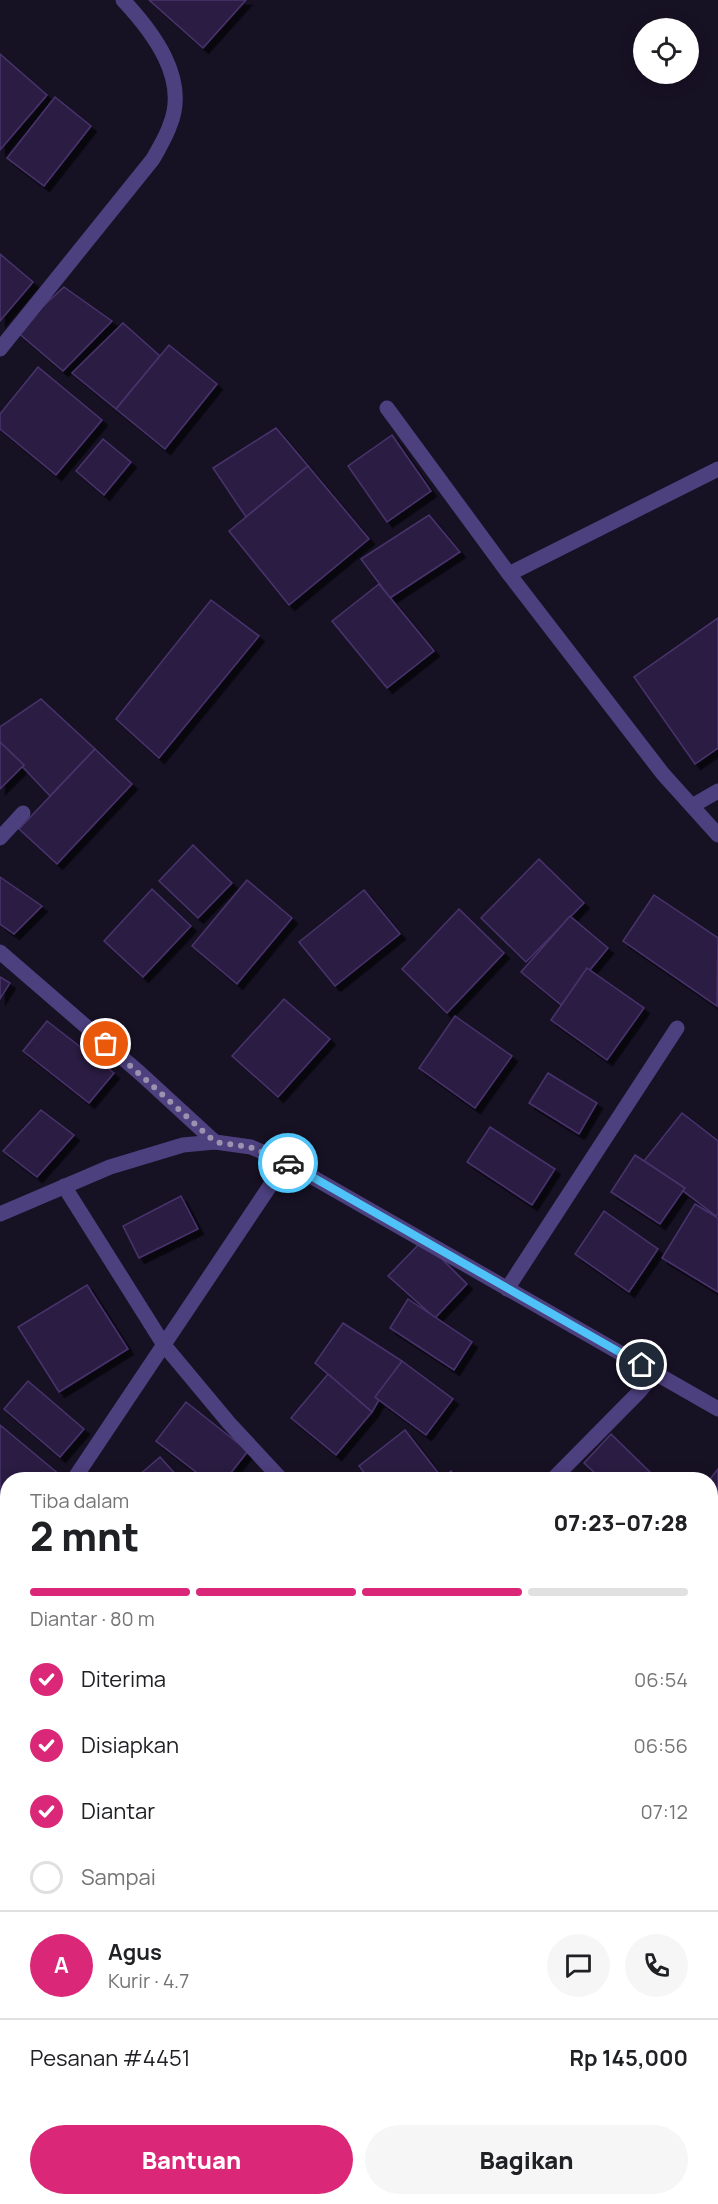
<!DOCTYPE html>
<html lang="id">
<head>
<meta charset="utf-8">
<style>
	body { margin:0; font-family:Manrope,sans-serif; background:#f6f6f6; color:#202124; height:100vh; display:flex; flex-direction:column; font-size:22px; white-space:nowrap }
	* { box-sizing:border-box; margin:0 }
	p { font-size:20px; color:#757577 }
	.icon { flex:none; width:33px; height:33px; fill:none; stroke:currentColor; stroke-width:2; stroke-linecap:round; stroke-linejoin:round }
	.map { position:relative; flex:1; overflow:hidden }
	.panel { position:absolute; left:0px; top:1472px; width:718px; height:734px; display:flex; flex-direction:column; background:#fff; border-radius:24px 24px 0 0; box-shadow:0 3px 15px #0003 }
	.panel>* { flex:none }
	.controls { position:absolute; left:633px; top:18px; display:grid; gap:12px }
	.controls a { display:grid; place-items:center; width:66px; height:66px; border-radius:50%; background:#fff; box-shadow:0 3px 15px #0003; font-size:30px }
	.pin { position:absolute; display:grid; place-items:center; width:51px; height:51px; color:#fff; margin:-26px; border:3px solid #fff; border-radius:50%; box-shadow:0 2px 6px #0007 }
	.courier { position:absolute; display:grid; place-items:center; width:60px; height:60px; margin:-30px; border:4px solid #4fc3f7; border-radius:50%; background:#fff; color:#222; box-shadow:0 2px 8px #0007 }
	.overview em { font-style:normal; font-weight:800 }
	.overview div { display:flex; flex-direction:column-reverse }
	.overview { display:flex; align-items:center; justify-content:space-between; height:102px; padding:0 30px }
	h1 { font-size:39px; font-weight:800; line-height:45px }
	.bar { display:grid; grid-template-columns:repeat(4,1fr); gap:9px 6px; align-content:center; height:72px; padding:0 30px }
	.bar i { height:8px; border-radius:4px; background:#e0e0e0 }
	.bar .current { background:#db2777 }
	.bar p { grid-column:span 4 }
	.line { display:flex; align-items:center; gap:15px; padding:0 30px; border-top:2px solid #e0e0e0 }
	.line div { flex:1 }
	.round { display:grid; place-items:center; flex:none; width:63px; height:63px; border-radius:32px; background:#f6f6f6 }
	ol { padding:0 30px; list-style:none }
	li { display:flex; align-items:center; gap:18px; height:66px }
	li p { margin-inline-start:auto }
	li .icon { padding:6px; border-radius:50%; background:#db2777; color:#fff; stroke-width:4 }
	li:last-child { color:#757577 }
	li i { width:33px; height:33px; border:3px solid #e0e0e0; border-radius:50% }
	.primary-button { display:flex; gap:12px; margin-top:auto; padding:12px 30px }
	.primary-button a { flex:1; height:69px; border-radius:36px; background:#db2777; color:#fff; font-size:24px; font-weight:800; line-height:69px; text-align:center }
	.primary-button a+a { background:#f6f6f6; color:#202124 }
	.map>svg:first-child { display:block }
	.building { fill:#2c1f43; stroke:#48336d; stroke-width:1.5; filter:url(#shadow) }
	.lines { fill:none; stroke-linecap:round; stroke-linejoin:round }
	.minor { stroke:#4d407f; stroke-width:15 }
	.done { stroke:#9b92b0; stroke-width:6; stroke-dasharray:0 10.8 }
	.route { stroke:#4fc3f7; stroke-width:8 }
</style>
</head>
<body>
<div class="map">
<svg width="718" height="2204" viewBox="0 0 718 2204">
	<defs>
		<filter id="shadow"><feDropShadow dx="5.5" dy="5.5" stdDeviation="0" flood-color="#0009"/></filter>
	</defs>
	<rect width="100%" height="100%" fill="#171124"/>
	<g class="building">
		<polygon points="149,0 246,0 203,48"/>
		<polygon points="0,54 47,95 0,150"/>
		<polygon points="55,97 91,126 44,186 7,158"/>
		<polygon points="0,254 33,282 0,321"/>
		<polygon points="64,287 112,321 63,371 16,331"/>
		<polygon points="123,323 160,356 116,409 72,373"/>
		<polygon points="169,345 217,384 165,449 116,409"/>
		<polygon points="38,367 102,420 56,475 0,429 0,414"/>
		<polygon points="276,428 308,466 246,517 213,468"/>
		<polygon points="392,435 431,491 387,522 348,466"/>
		<polygon points="103,439 131,462 104,495 76,471"/>
		<polygon points="308,466 369,539 289,605 229,531"/>
		<polygon points="429,515 460,552 390,598 361,559"/>
		<polygon points="379,584 434,651 387,688 332,621"/>
		<polygon points="211,600 259,636 159,758 116,719"/>
		<polygon points="718,618 718,748 695,764 634,677"/>
		<polygon points="41,699 95,749 50,796 0,743 0,727"/>
		<polygon points="0,742 24,765 0,789"/>
		<polygon points="95,749 132,784 57,864 19,829"/>
		<polygon points="193,845 232,883 198,918 159,881"/>
		<polygon points="539,859 584,903 526,962 481,918"/>
		<polygon points="0,877 42,906 14,934 0,924"/>
		<polygon points="247,880 292,918 237,984 192,946"/>
		<polygon points="152,889 191,926 143,977 104,941"/>
		<polygon points="364,890 400,934 335,986 299,942"/>
		<polygon points="654,895 718,938 717,1006 623,941"/>
		<polygon points="459,909 504,953 447,1013 402,969"/>
		<polygon points="570,916 608,948 561,1005 521,972"/>
		<polygon points="587,968 644,1008 607,1060 551,1020"/>
		<polygon points="0,977 10,983 0,999"/>
		<polygon points="284,999 330,1039 278,1097 232,1056"/>
		<polygon points="455,1016 512,1056 475,1108 419,1068"/>
		<polygon points="47,1021 114,1073 89,1103 23,1051"/>
		<polygon points="548,1073 597,1103 579,1134 529,1103"/>
		<polygon points="41,1110 74,1135 37,1177 3,1151"/>
		<polygon points="682,1113 718,1141 718,1214 716,1216 644,1161"/>
		<polygon points="490,1127 555,1169 532,1205 467,1162"/>
		<polygon points="635,1155 685,1188 660,1224 611,1192"/>
		<polygon points="181,1196 198,1229 139,1258 123,1226"/>
		<polygon points="695,1204 718,1218 718,1292 662,1258"/>
		<polygon points="604,1211 658,1249 629,1292 575,1254"/>
		<polygon points="423,1240 467,1284 435,1318 388,1276"/>
		<polygon points="87,1285 128,1349 59,1392 18,1327"/>
		<polygon points="408,1299 472,1342 454,1370 390,1328"/>
		<polygon points="343,1323 402,1361 372,1412 315,1363"/>
		<polygon points="402,1361 453,1399 426,1435 375,1397"/>
		<polygon points="328,1374 372,1412 336,1455 291,1418"/>
		<polygon points="28,1381 84,1429 60,1457 4,1409"/>
		<polygon points="186,1402 248,1451 226,1479 205,1479 156,1441"/>
		<polygon points="0,1425 60,1475 57,1479 8,1479 7,1538 0,1531"/>
		<polygon points="405,1430 443,1479 369,1479 359,1466"/>
		<polygon points="611,1434 651,1473 645,1479 601,1479 584,1463"/>
		<polygon points="160,1457 180,1479 141,1479 138,1476"/>
		<polygon points="718,1469 718,1548 711,1543 710,1479"/>
		<polygon points="451,1471 457,1479 441,1479"/>
		<polygon points="0,1682 8,1688 8,1725 0,1720"/>
		<polygon points="0,1731 8,1736 8,1778 0,1772"/>
		<polygon points="718,1809 718,1913 711,1901 711,1813"/>
		<polygon points="0,2049 8,2054 8,2121 0,2117"/>
		<polygon points="629,2198 681,2198 687,2204 622,2204"/>
	</g>
	<g class="lines">
		<g class="minor">
			<path d="M 0,349 L 153,159 C 159,148 166,137 170,125 C 189,79 153,32 123,0"/>
			<polyline points="387,408 509,574 663,774 718,835"/>
			<polyline points="509,574 718,469"/>
			<polyline points="692,806 718,791"/>
			<polyline points="0,838 23,813"/>
			<polyline points="0,952 141,1074 215,1142"/>
			<polyline points="64,1186 164,1345 229,1423 281,1479"/>
			<polyline points="0,1214 110,1167 183,1145 215,1142 251,1147 286,1162 718,1409"/>
			<polyline points="507,1289 677,1028"/>
			<polyline points="74,1479 286,1162"/>
			<polyline points="553,1479 639,1392 655,1373"/>
			<polyline points="0,1557 8,1563"/>
			<polyline points="0,1588 8,1578"/>
			<polyline points="711,1745 718,1737"/>
			<polyline points="0,1947 8,1941"/>
			<polyline points="711,1951 718,1957"/>
			<polyline points="711,2032 718,2046"/>
		</g>
	</g>
	<g class="lines">
		<polyline class="done" points="106,1044 215,1142 250,1147 288,1163"/>
		<polyline class="route" points="288,1163 642,1365"/>
	</g>
</svg>
<div class="controls">
<a><svg class="icon" aria-label="locate" viewBox="0 0 24 24"><circle cx="12" cy="12" r="6"/><path d="M12 2v4M12 18v4M2 12h4M18 12h4"/></svg></a>
</div>
<div class="pin" style="left:106px;top:1044px;background:#ea580c"><svg class="icon" aria-label="bag" viewBox="0 0 24 24"><path d="M5 8h14l-1 12H6zM9 8a3 3 0 0 1 6 0"/></svg></div>
<div class="pin" style="left:642px;top:1365px;background:#1f2937"><svg class="icon" aria-label="home" viewBox="0 0 24 24"><path d="M3 11l9-7 9 7M6 9v11h12V9"/></svg></div>
<div class="courier" style="left:288px;top:1163px"><svg class="icon" aria-label="car" viewBox="0 0 24 24"><path d="M5 17H2v-5l4-1 3-4h7l3 4 3 1v5h-3M9 17h6M6 11h13"/><circle cx="7" cy="17" r="2"/><circle cx="17" cy="17" r="2"/></svg></div>
<section class="panel">
<div class="overview"><div><h1>2 mnt</h1><p>Tiba dalam</p></div><em>07:23–07:28</em></div>
<div class="bar"><i class="current"></i><i class="current"></i><i class="current"></i><i></i><p>Diantar · 80 m</p></div>
<ol>
<li><svg class="icon" aria-label="check" viewBox="0 0 24 24"><path d="M5 12l5 5 9-10"/></svg>Diterima<p>06:54</p></li>
<li><svg class="icon" aria-label="check" viewBox="0 0 24 24"><path d="M5 12l5 5 9-10"/></svg>Disiapkan<p>06:56</p></li>
<li><svg class="icon" aria-label="check" viewBox="0 0 24 24"><path d="M5 12l5 5 9-10"/></svg>Diantar<p>07:12</p></li>
<li><i></i>Sampai</li>
</ol>
<div class="line" style="height:108px"><b class="round" style="background:#db2777;color:#fff">A</b><div><b>Agus</b><p>Kurir · 4.7</p></div><a class="round"><svg class="icon" aria-label="chat" viewBox="0 0 24 24"><path d="M4 5h16v11H9l-5 4z"/></svg></a><a class="round"><svg class="icon" aria-label="phone" viewBox="0 0 24 24"><path d="M5 4h4l2 5-3 2q2 4 5 5l2-3 5 2v4C11 20 4 13 5 4z"/></svg></a></div>
<div class="line" style="height:78px"><div>Pesanan #4451</div><b>Rp 145,000</b></div>
<div class="primary-button"><a>Bantuan</a><a>Bagikan</a></div>
</section>
</div>
</body>
</html>
